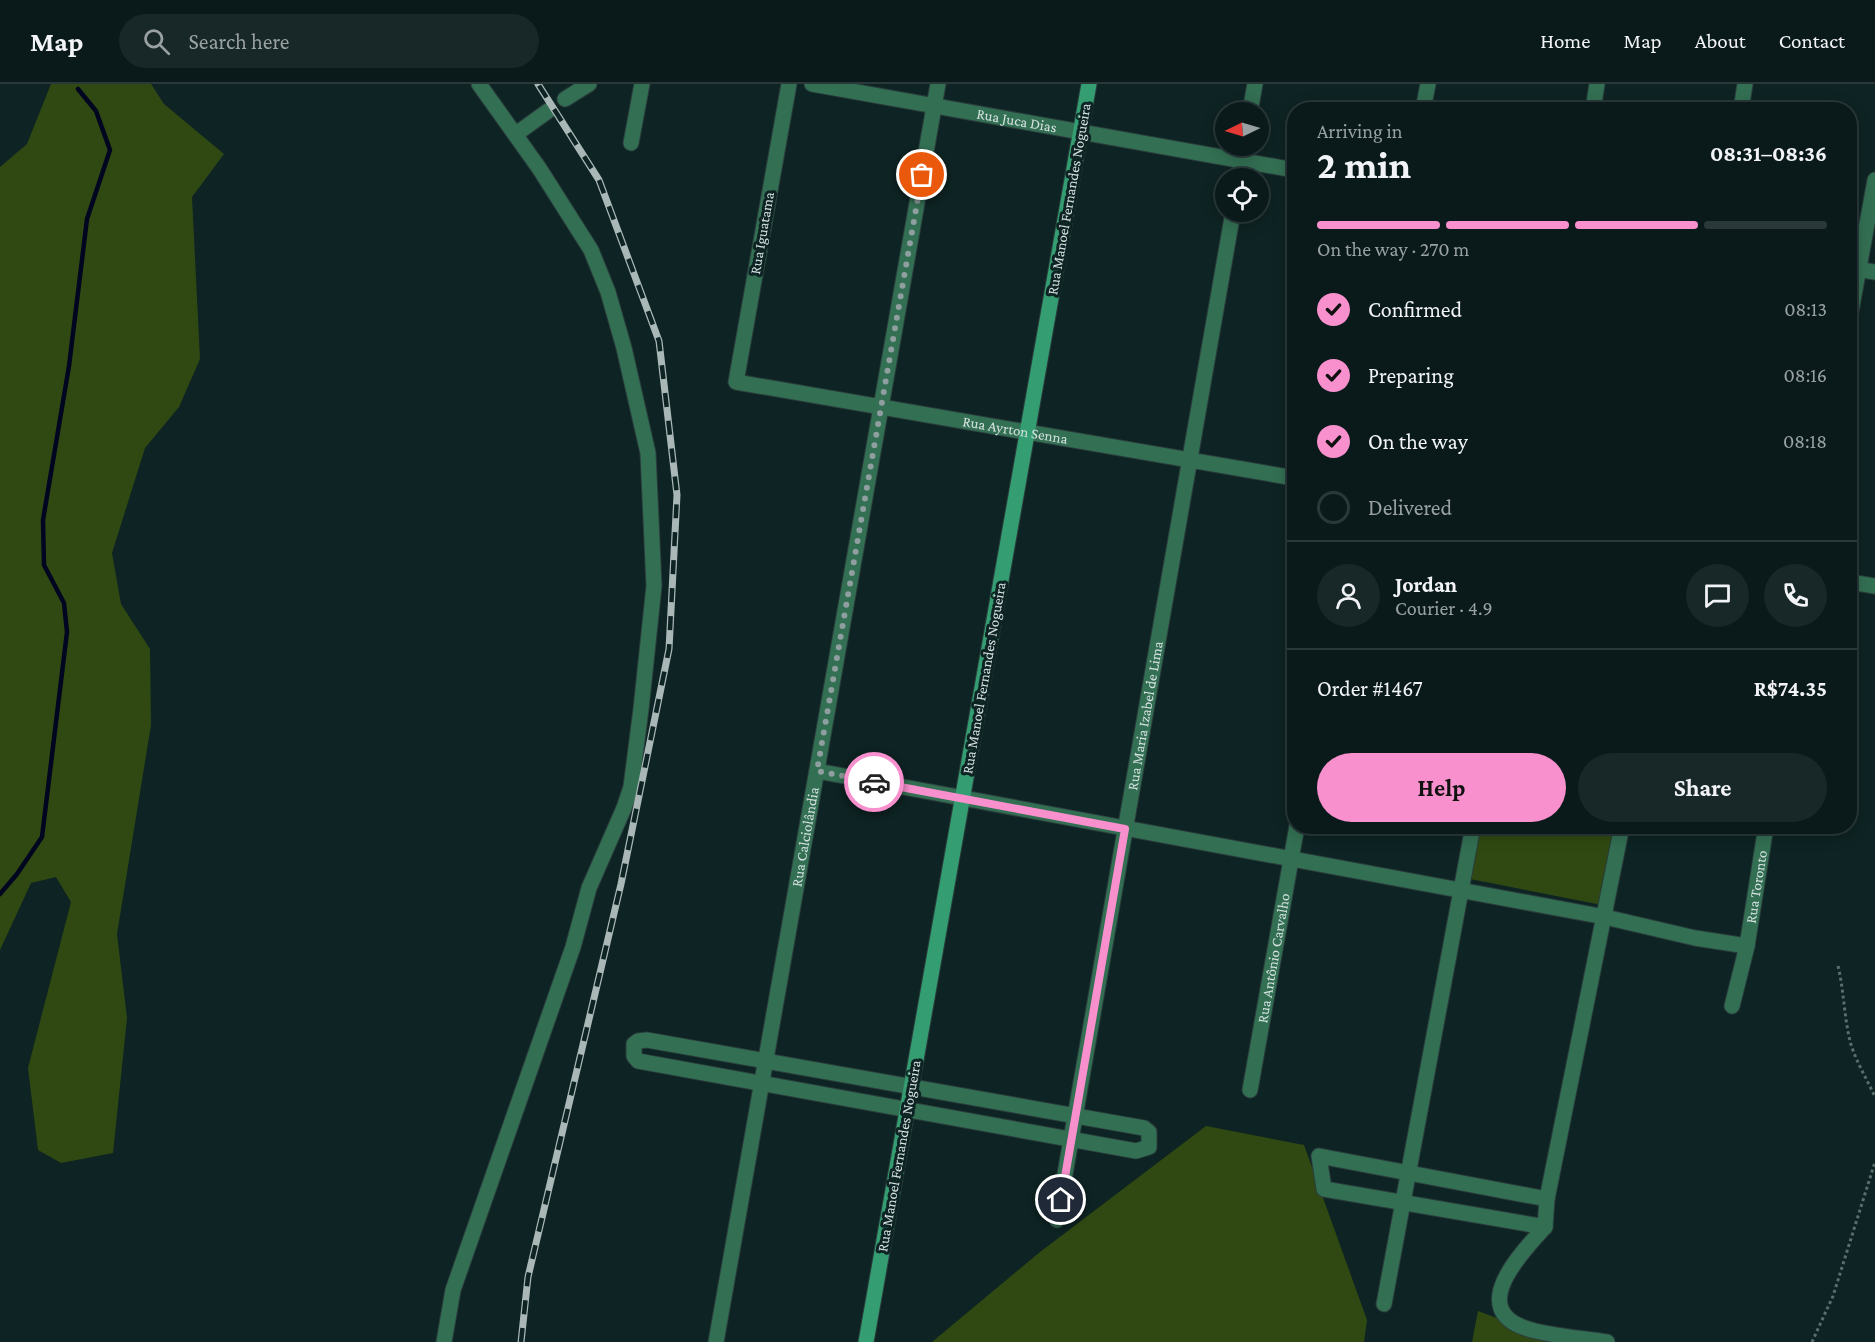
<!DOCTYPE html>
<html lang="en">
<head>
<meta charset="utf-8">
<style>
	body { margin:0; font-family:"Crimson Pro",serif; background:#182727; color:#f1f3f6; height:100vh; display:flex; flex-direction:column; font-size:22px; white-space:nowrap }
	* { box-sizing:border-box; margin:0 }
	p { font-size:20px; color:#99a1a2 }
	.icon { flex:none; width:33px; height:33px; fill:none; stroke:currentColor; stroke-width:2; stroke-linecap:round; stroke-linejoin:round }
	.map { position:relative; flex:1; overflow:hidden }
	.side { position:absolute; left:1287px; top:18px; width:570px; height:732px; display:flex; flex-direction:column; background:#0a1a1a; border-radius:24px; box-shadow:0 3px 15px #0003,0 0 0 2px #2a3839 }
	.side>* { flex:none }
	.needle { width:39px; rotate:265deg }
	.tools { position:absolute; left:1215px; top:18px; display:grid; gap:12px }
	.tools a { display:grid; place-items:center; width:54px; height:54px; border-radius:50%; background:#0a1a1a; box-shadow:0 3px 15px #0003,0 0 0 2px #2a3839; font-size:30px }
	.pin { position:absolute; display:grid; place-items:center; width:51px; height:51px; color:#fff; margin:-26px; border:3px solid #fff; border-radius:50%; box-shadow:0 2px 6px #0007 }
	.courier { position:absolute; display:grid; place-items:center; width:60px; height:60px; margin:-30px; border:4px solid #f890cd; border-radius:50%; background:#fff; color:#222; box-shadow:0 2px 8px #0007 }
	.summary em { font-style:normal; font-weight:700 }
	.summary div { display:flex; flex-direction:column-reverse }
	.summary { display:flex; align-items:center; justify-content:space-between; height:102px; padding:0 30px }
	h1 { font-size:39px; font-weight:700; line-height:45px }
	.bar { display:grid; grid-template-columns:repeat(4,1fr); gap:9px 6px; align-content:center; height:72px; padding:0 30px }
	.bar i { height:8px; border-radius:4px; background:#2a3839 }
	.bar .selected { background:#f890cd }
	.bar p { grid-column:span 4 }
	.line { display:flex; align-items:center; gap:15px; padding:0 30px; border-top:2px solid #2a3839 }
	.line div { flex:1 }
	.round { display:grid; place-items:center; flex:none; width:63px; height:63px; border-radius:32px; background:#182727 }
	ol { padding:0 30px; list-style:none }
	li { display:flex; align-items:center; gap:18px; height:66px }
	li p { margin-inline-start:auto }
	li .icon { padding:6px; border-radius:50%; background:#f890cd; color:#111; stroke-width:4 }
	li:last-child { color:#99a1a2 }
	li i { width:33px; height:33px; border:3px solid #2a3839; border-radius:50% }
	.button { display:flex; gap:12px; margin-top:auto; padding:12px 30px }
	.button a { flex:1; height:69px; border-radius:36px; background:#f890cd; color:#111; font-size:24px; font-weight:700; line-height:69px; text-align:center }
	.button a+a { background:#182727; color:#f1f3f6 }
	header { display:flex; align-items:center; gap:36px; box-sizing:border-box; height:84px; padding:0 30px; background:#0a1a1a; border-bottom:2px solid #2a3839 }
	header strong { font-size:28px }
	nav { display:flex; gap:33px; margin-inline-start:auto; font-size:21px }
	.search { width:420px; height:54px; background:#182727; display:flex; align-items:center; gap:15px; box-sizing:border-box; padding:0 21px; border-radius:33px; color:#99a1a2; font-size:22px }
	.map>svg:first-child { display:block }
	.green { fill:#304912 }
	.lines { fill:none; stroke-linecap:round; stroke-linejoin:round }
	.stream { stroke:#000520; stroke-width:4.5 }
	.street-casing { stroke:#2a3e3d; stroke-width:17 }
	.secondary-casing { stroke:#2a3e3d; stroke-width:17 }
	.path { stroke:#5c6d6d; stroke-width:3; stroke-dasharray:3 3; stroke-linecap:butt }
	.street { stroke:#336f53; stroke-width:15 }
	.secondary { stroke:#349d71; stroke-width:15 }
	.rail-casing { stroke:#a9b7b7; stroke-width:7 }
	.rail { stroke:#0e2323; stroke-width:4.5; stroke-dasharray:14; stroke-linecap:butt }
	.done { stroke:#8f9e9e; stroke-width:6; stroke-dasharray:0 10.8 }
	.route { stroke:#f890cd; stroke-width:8 }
	.labels { text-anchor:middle; stroke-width:6; stroke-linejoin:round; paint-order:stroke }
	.street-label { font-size:15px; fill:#d4e1e0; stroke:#0e2323 }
</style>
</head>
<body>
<header>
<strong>Map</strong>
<div class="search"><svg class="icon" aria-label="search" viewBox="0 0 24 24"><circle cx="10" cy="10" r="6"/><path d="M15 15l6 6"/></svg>Search here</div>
<nav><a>Home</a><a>Map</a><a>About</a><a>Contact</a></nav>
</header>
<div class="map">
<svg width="1875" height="1258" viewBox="0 0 1875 1258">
	<rect width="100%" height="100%" fill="#0e2323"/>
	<g class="green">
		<polygon points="51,0 151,0 164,20 224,70 192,113 200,275 179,323 145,364 112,469 121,520 150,565 151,641 117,850 127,934 113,1069 61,1079 38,1066 28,984 71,818 56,793 31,799 0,866 0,83 27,60"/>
		<polygon points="1480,743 1616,743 1602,821 1470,795"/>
		<polygon points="1206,1042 1304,1061 1367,1236 1364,1258 932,1258 1040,1168"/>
		<polygon points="1478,1227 1531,1247 1582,1258 1472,1258"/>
	</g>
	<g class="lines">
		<polyline class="stream" points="0,810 17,790 42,753 67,548 64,519 44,481 43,436 69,282 87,135 110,66 96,27 78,5"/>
		<g class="street-casing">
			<g id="street">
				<path id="s1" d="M 789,0 L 736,298 L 1294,394"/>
				<path id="s2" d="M 812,0 L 1294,86"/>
				<polyline points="565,15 589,0"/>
				<polyline points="1423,26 1428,0"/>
				<polyline points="1593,26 1597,0"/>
				<polyline points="1741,26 1745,0"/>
				<polyline points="1250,28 1255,0"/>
				<polyline points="516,50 548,27"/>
				<polyline points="631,59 642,0"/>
				<polyline points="1239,94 1245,62"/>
				<polyline points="1850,184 1875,188"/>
				<polyline points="1850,233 1875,96"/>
				<polyline points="1850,498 1875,502"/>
				<polyline points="817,687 1605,833 1695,854 1747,862 1732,922"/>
				<path id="s3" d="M 1747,862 L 1766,742"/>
				<polygon points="647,956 1144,1044 1149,1048 1149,1063 1136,1067 638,977 634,972 634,960 638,957"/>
				<path id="s4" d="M 1250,1006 L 1297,742"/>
				<path id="s5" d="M 1057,1136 L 1233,128"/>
				<polyline points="1545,1143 1324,1105 1319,1072 1547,1115"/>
				<polyline points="1384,1220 1473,742"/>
				<polyline points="444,1258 453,1206 573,863 589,804 624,724 631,703 641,625 654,502 648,369 624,264 608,208 591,166 539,84 479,0"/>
				<path id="s6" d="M 716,1258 L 938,0"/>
				<path d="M 1607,1258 C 1582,1254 1548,1252 1525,1244 C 1467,1224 1523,1167 1545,1143 L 1547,1115 L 1622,742"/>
			</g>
		</g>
		<g class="secondary-casing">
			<polyline id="secondary" points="866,1258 1089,0"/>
		</g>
		<g class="path">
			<path d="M 1838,882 C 1844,907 1844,932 1850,957 C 1855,976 1867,995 1875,1013"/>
			<polyline points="1812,1258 1833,1212 1875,1078"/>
		</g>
		<use href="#street" class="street"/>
		<use href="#secondary" class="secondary"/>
		<g class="rail-casing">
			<polyline id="rail" points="521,1258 528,1193 621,800 669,565 677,411 659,257 599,96 538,0"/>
		</g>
		<use href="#rail" class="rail"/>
	</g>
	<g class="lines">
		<polyline class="done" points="874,698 817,687 922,91"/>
		<polyline class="route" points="874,698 1125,745 1061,1116"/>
	</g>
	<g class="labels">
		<g class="street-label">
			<text dy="5" stroke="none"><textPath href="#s2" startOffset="208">Rua Juca Dias</textPath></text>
			<text transform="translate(1069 115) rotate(-80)" y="5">Rua Manoel Fernandes Nogueira</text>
			<text transform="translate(762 149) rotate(-80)" y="5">Rua Iguatama</text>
			<text dy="5" stroke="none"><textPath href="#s1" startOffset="586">Rua Ayrton Senna</textPath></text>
			<text transform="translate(984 594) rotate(-80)" y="5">Rua Manoel Fernandes Nogueira</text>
			<text dy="5" stroke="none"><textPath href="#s5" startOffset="512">Rua Maria Izabel de Lima</textPath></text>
			<text dy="5" stroke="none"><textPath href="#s6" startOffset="513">Rua Calciolândia</textPath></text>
			<text dy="5" stroke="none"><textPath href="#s3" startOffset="60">Rua Toronto</textPath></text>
			<text dy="5" stroke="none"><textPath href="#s4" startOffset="134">Rua Antônio Carvalho</textPath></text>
			<text transform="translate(899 1072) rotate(-80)" y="5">Rua Manoel Fernandes Nogueira</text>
		</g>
	</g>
</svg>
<div class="tools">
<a><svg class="needle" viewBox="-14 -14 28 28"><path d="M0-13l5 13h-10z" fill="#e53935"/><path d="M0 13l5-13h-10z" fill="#99a1a2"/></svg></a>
<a><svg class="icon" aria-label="locate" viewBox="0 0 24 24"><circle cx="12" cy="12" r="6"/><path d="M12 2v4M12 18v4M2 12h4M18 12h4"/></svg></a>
</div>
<div class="pin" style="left:922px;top:91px;background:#ea580c"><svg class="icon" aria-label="bag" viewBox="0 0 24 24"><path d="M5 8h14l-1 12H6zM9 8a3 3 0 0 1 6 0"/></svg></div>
<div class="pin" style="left:1061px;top:1116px;background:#1f2937"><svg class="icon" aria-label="home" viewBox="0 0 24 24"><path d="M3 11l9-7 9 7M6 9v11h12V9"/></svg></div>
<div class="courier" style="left:874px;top:698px"><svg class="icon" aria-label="car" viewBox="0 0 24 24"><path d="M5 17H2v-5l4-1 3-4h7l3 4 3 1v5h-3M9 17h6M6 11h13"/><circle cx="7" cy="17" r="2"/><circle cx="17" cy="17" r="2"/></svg></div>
<section class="side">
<div class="summary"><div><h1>2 min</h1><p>Arriving in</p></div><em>08:31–08:36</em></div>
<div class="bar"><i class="selected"></i><i class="selected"></i><i class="selected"></i><i></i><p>On the way · 270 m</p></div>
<ol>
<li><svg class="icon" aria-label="check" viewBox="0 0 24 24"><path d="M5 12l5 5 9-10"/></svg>Confirmed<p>08:13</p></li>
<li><svg class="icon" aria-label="check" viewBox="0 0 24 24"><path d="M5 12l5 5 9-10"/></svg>Preparing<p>08:16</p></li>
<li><svg class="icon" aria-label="check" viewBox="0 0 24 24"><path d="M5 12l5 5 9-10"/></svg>On the way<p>08:18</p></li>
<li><i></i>Delivered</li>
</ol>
<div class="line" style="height:108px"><a class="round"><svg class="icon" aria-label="person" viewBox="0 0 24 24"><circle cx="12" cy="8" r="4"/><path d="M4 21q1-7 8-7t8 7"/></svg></a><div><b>Jordan</b><p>Courier · 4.9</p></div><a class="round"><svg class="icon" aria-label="chat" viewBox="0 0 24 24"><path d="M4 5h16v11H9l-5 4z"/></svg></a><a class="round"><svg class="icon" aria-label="phone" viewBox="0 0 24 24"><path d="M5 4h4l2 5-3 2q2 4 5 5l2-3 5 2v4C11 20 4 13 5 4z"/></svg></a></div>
<div class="line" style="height:78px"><div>Order #1467</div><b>R$74.35</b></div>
<div class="button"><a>Help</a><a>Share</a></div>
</section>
</div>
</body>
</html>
